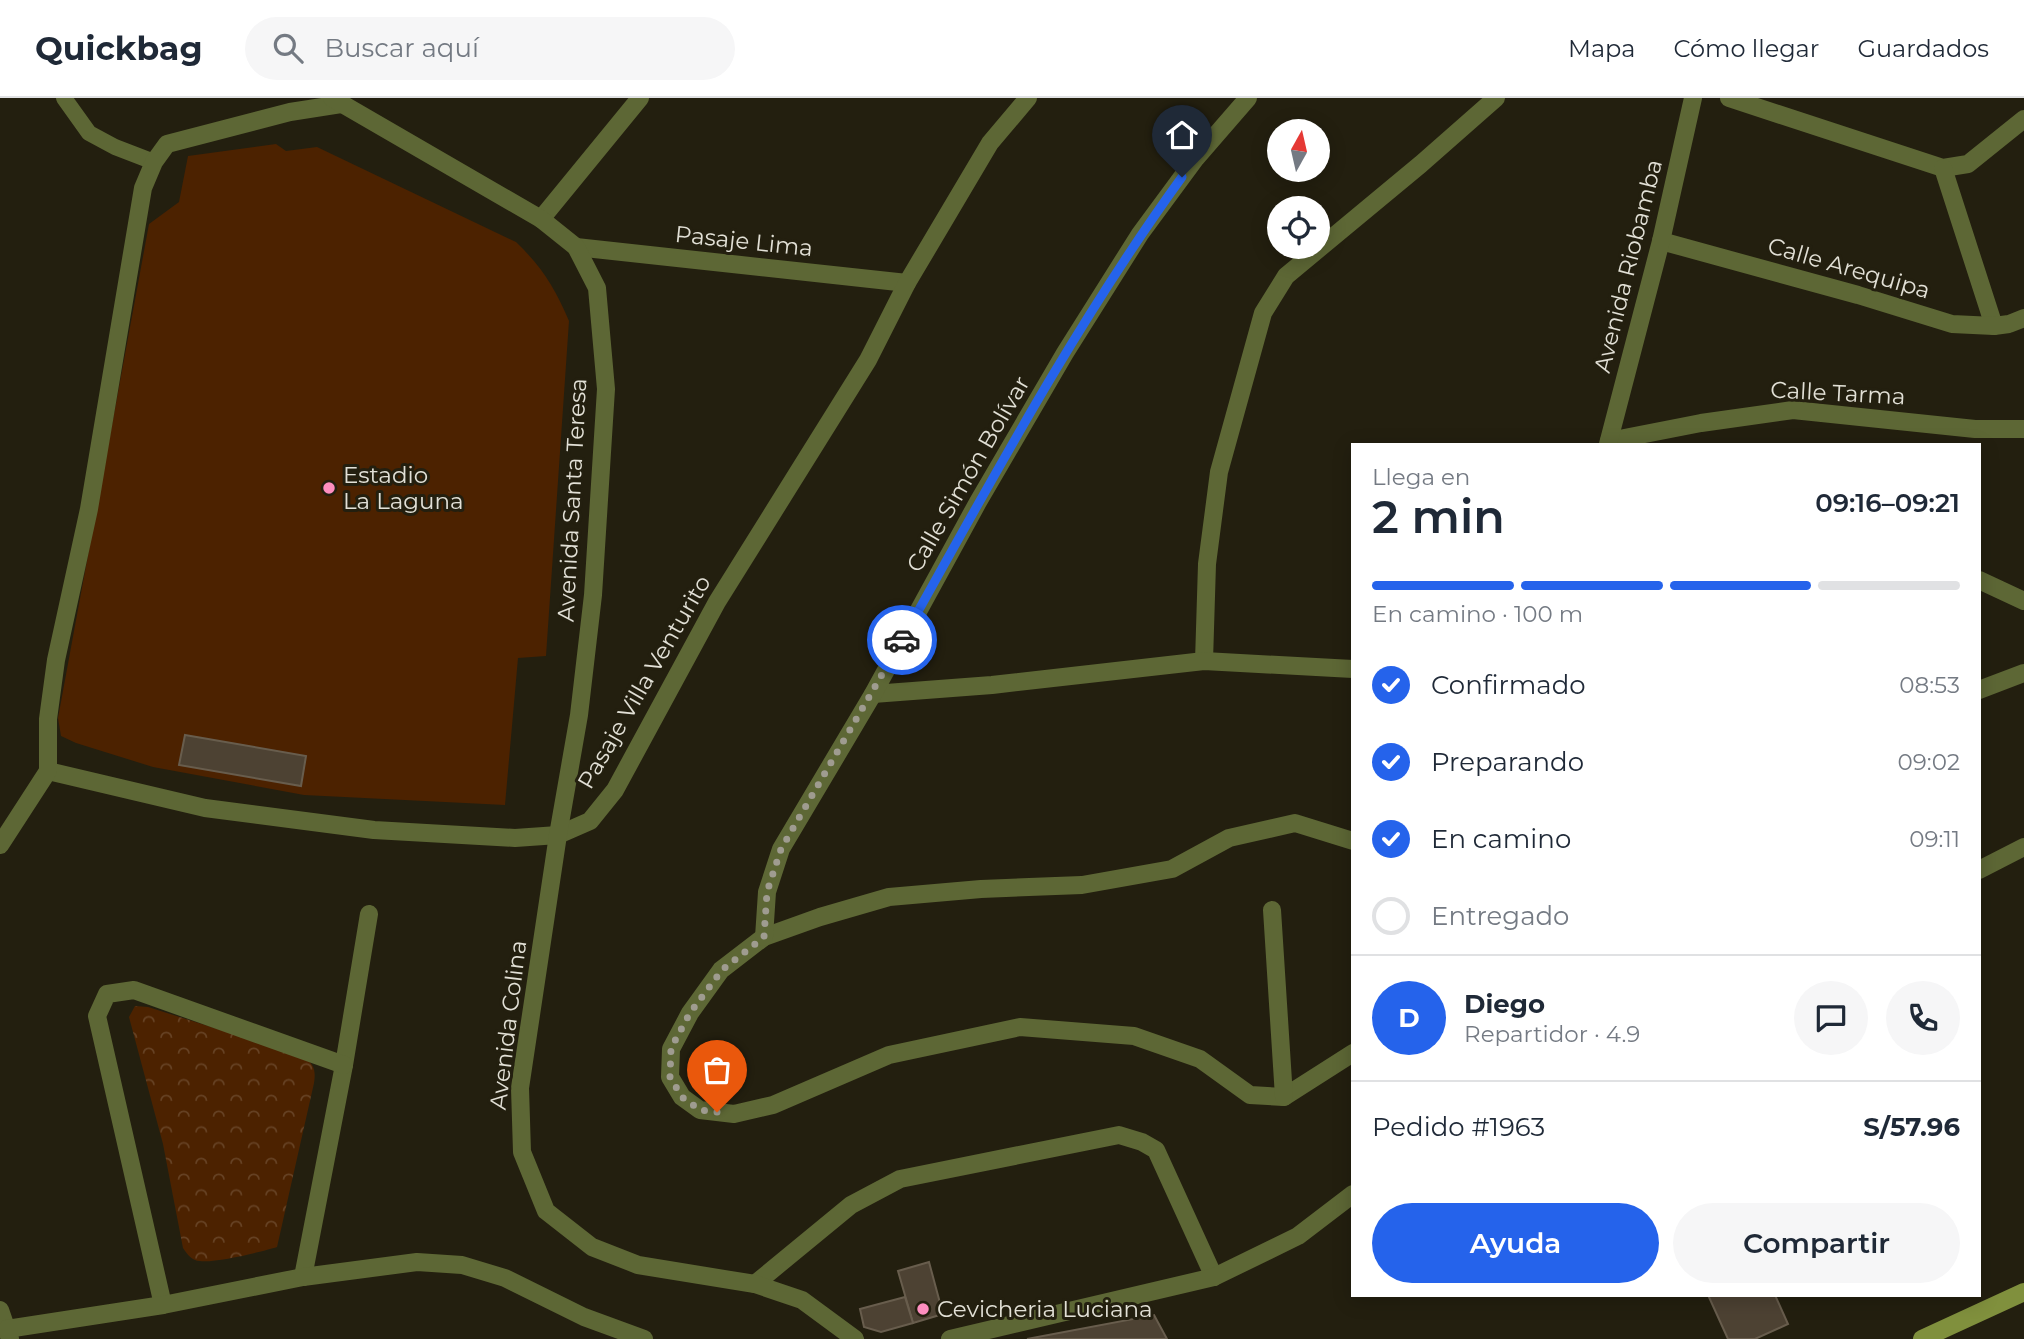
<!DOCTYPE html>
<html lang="es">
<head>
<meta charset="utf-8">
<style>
	body { margin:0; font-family:Montserrat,sans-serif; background:#f6f6f7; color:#1f2937; height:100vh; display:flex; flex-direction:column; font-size:26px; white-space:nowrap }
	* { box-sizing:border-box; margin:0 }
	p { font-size:23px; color:#747a83 }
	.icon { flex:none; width:38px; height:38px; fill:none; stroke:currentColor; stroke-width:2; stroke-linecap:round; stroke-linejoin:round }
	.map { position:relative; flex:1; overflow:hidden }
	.drawer { position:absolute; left:1351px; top:345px; width:630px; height:854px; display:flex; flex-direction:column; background:#fff; border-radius:0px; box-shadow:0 4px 18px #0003 }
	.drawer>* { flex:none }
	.needle { width:46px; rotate:8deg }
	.tools { position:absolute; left:1267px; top:21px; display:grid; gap:14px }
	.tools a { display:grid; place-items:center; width:63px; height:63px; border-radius:50%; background:#fff; box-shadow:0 4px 18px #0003; font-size:35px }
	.pin { position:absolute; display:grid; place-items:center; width:60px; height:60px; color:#fff; margin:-72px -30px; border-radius:50% 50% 50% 0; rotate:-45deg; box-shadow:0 0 7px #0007 }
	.pin .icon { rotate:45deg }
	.courier { position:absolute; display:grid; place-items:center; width:70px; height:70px; margin:-35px; border:5px solid #2563eb; border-radius:50%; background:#fff; color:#222; box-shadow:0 2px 9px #0007 }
	.summary em { font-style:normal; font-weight:600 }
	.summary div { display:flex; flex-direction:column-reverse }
	.summary { display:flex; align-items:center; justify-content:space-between; height:119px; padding:0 21px }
	h1 { font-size:46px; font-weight:600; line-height:52px }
	.bar { display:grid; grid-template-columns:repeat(4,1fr); gap:10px 7px; align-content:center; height:84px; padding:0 21px }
	.bar i { height:9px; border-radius:5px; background:#e0e1e3 }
	.bar .on { background:#2563eb }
	.bar p { grid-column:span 4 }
	.line { display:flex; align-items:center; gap:18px; padding:0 21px; border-top:2px solid #e0e1e3 }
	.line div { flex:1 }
	.round { display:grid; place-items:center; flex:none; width:74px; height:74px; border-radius:37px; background:#f6f6f7 }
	ol { padding:0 21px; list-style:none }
	li { display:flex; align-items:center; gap:21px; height:77px }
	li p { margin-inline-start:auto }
	li .icon { padding:7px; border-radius:50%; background:#2563eb; color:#fff; stroke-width:4 }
	li:last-child { color:#747a83 }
	li i { width:38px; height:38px; border:4px solid #e0e1e3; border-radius:50% }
	.primary-button { display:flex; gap:14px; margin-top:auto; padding:14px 21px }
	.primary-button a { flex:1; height:80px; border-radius:42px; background:#2563eb; color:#fff; font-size:28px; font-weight:600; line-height:80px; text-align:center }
	.primary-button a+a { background:#f6f6f7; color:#1f2937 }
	header { display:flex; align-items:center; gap:42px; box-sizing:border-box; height:98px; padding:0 35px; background:#fff; border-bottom:2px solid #e0e1e3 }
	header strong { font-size:33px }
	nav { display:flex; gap:38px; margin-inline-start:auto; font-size:24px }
	.search { width:490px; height:63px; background:#f6f6f7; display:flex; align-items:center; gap:18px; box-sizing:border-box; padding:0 24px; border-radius:38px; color:#747a83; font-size:26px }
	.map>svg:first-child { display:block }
	.park { fill:url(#park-crowns) }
	.garden { fill:#4c2200 }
	.building { fill:#4d4233; stroke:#685d4d; stroke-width:2 }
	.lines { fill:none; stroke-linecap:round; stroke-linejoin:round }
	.service { stroke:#5d6735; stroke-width:16 }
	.minor { stroke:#5d6735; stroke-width:18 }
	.tertiary { stroke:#5d6735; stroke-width:18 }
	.secondary { stroke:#80903d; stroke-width:18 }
	.done { stroke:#9f9c90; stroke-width:7; stroke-dasharray:0 12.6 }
	.route { stroke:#2563eb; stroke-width:9 }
	.poi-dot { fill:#fd8ebf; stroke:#231f0f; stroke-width:2.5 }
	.labels { text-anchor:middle; stroke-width:6; stroke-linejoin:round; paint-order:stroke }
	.street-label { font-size:23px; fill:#e2e0d6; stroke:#231f0f }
	.poi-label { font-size:23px; fill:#e2e0d6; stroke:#231f0f; text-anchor:start }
</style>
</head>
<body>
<header>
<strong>Quickbag</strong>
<div class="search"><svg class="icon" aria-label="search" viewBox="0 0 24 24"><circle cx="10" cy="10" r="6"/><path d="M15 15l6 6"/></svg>Buscar aquí</div>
<nav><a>Mapa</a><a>Cómo llegar</a><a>Guardados</a></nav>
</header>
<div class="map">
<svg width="2024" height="1241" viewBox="0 0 2024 1241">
	<defs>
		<pattern id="park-crowns" width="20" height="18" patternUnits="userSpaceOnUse" patternTransform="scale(1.75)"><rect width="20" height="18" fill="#4c2200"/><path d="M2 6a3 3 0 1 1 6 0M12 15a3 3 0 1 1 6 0" fill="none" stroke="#664224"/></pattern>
	</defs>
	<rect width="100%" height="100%" fill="#231f0f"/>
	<path class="park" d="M 135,908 L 148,909 L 303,958 C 314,966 316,972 314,985 L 277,1149 C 261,1154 215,1165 200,1163 C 192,1163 187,1156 183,1150 L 163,1046 L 129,919 Z"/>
	<path class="garden" d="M 276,46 L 286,53 L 317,49 L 516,144 C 542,169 555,190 569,223 L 546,558 L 518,560 L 505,707 L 304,697 L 153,669 L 76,645 L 61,638 L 58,620 L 149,126 L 179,104 L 188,58 Z"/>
	<g class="building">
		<polygon points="185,637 306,658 301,688 179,667"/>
		<polygon points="929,1164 943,1216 913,1225 898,1173"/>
		<polygon points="1708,1197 1775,1197 1788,1226 1755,1241 1728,1241"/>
		<polygon points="905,1199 913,1225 881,1234 864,1229 860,1211"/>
		<polygon points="1154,1217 1167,1241 1027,1241"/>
	</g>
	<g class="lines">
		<polyline class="service" points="64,0 89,35 115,49 154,64"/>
		<g class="minor">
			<polyline points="1729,0 1943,70 1968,66 2024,21"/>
			<polyline points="1943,70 1994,228"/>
			<polyline points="541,121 640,0"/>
			<polyline points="1661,143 1858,197 1952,226 1994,228 2009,226 2024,220"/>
			<polyline points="576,149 907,185"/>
			<polyline points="1609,343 1701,325 1793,312 1975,331 2024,331"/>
			<polyline points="1608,346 1661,143 1693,0"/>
			<polyline points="1979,482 2024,503"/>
			<polyline points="1204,563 1207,466 1219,374 1263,215 1286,178 1421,66 1496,0"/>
			<polyline points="1979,592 2024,575"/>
			<polyline points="873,596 992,587 1204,563 1353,571"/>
			<polyline points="48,673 205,710 374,732 515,740 558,737 590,723 615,692 717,504 868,262 907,185 990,45 1028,0"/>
			<polyline points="1353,743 1295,725 1229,740 1172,771 1082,787 981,791 889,799 820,819 764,839 721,872 690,915 671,951 670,979 682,999 700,1012 734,1016 773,1007 889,957 1020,929 1134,938 1200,961 1250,997 1284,999 1353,955"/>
			<polyline points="0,747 48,673 48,621 56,562 89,411 143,90 154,64 167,46 290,14 341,6"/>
			<polyline points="1979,772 2024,749"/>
			<polyline points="1272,812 1284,999"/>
			<polyline points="764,839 767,794 781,751 873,596 978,404 1065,255 1140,136 1196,60 1248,0"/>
			<polyline points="303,1179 344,967 369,816"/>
			<polyline points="755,1186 851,1107 900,1081 1119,1037 1142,1044 1156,1052 1214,1179"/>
			<polyline points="163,1207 97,918 107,896 134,892 344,967"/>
			<polyline points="0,1212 10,1241"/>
			<polyline points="7,1231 163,1207 303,1179 417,1164 462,1167 505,1180 584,1219 644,1241"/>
			<polyline points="950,1241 1214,1179 1298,1138 1353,1096"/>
		</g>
		<polyline class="tertiary" points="332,0 541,121 576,149 597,190 606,291 593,497 579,617 558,737 520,990 522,1054 546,1113 592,1149 638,1167 755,1186 802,1202 855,1241"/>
		<polyline class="secondary" points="1922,1241 2024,1194"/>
	</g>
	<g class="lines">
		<polyline class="done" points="717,1014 700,1012 682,999 670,979 671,950 690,915 722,872 764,839 767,794 781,751 902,542"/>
		<path class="route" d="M 902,542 C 990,385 1076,225 1182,79"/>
	</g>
	<g class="poi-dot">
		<circle cx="329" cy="390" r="7"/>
		<circle cx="923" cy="1211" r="7"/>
	</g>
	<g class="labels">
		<g class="street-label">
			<text transform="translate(744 143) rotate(6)" y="8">Pasaje Lima</text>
			<text transform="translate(1628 168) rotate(-76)" y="8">Avenida Riobamba</text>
			<text transform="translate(1849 170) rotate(16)" y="8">Calle Arequipa</text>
			<text transform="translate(1838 295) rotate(3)" y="8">Calle Tarma</text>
			<text transform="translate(968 376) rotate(-60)" y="8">Calle Simón Bolívar</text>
			<text transform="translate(572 402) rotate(-87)" y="8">Avenida Santa Teresa</text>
			<text transform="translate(644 584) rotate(-60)" y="8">Pasaje Villa Venturito</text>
			<text transform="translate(508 927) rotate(-83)" y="8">Avenida Colina</text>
		</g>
		<g class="poi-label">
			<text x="343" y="385">Estadio<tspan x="343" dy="26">La Laguna</tspan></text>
			<text x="937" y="1219">Cevicheria Luciana</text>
		</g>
	</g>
</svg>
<div class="tools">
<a><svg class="needle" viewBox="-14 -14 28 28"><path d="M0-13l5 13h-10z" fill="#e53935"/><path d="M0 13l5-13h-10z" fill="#747a83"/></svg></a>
<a><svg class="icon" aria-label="locate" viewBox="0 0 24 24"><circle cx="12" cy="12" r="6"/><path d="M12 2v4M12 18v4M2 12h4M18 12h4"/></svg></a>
</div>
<div class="pin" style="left:717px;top:1014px;background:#ea580c"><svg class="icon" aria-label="bag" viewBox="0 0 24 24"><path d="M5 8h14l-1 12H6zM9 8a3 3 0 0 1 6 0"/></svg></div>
<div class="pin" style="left:1182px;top:79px;background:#1f2937"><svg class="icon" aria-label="home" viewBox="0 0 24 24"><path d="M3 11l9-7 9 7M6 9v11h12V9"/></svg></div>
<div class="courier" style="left:902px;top:542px"><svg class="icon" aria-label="car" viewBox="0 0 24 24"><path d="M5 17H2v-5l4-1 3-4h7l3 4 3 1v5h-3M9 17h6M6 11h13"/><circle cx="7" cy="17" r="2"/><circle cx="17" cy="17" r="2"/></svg></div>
<section class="drawer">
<div class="summary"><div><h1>2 min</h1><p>Llega en</p></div><em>09:16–09:21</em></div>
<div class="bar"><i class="on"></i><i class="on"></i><i class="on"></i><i></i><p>En camino · 100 m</p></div>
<ol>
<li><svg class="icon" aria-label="check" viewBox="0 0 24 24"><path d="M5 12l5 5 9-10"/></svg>Confirmado<p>08:53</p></li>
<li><svg class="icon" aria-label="check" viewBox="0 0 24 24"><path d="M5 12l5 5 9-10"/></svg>Preparando<p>09:02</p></li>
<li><svg class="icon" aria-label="check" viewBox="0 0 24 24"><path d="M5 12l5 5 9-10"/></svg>En camino<p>09:11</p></li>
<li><i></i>Entregado</li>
</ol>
<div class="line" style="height:126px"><b class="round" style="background:#2563eb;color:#fff">D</b><div><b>Diego</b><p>Repartidor · 4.9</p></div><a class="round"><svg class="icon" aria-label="chat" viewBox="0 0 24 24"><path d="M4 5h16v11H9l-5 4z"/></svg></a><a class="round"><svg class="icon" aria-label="phone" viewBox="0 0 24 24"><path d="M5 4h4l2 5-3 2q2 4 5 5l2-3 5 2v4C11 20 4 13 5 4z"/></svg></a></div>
<div class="line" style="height:91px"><div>Pedido #1963</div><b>S/57.96</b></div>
<div class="primary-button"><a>Ayuda</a><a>Compartir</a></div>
</section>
</div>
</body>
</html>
